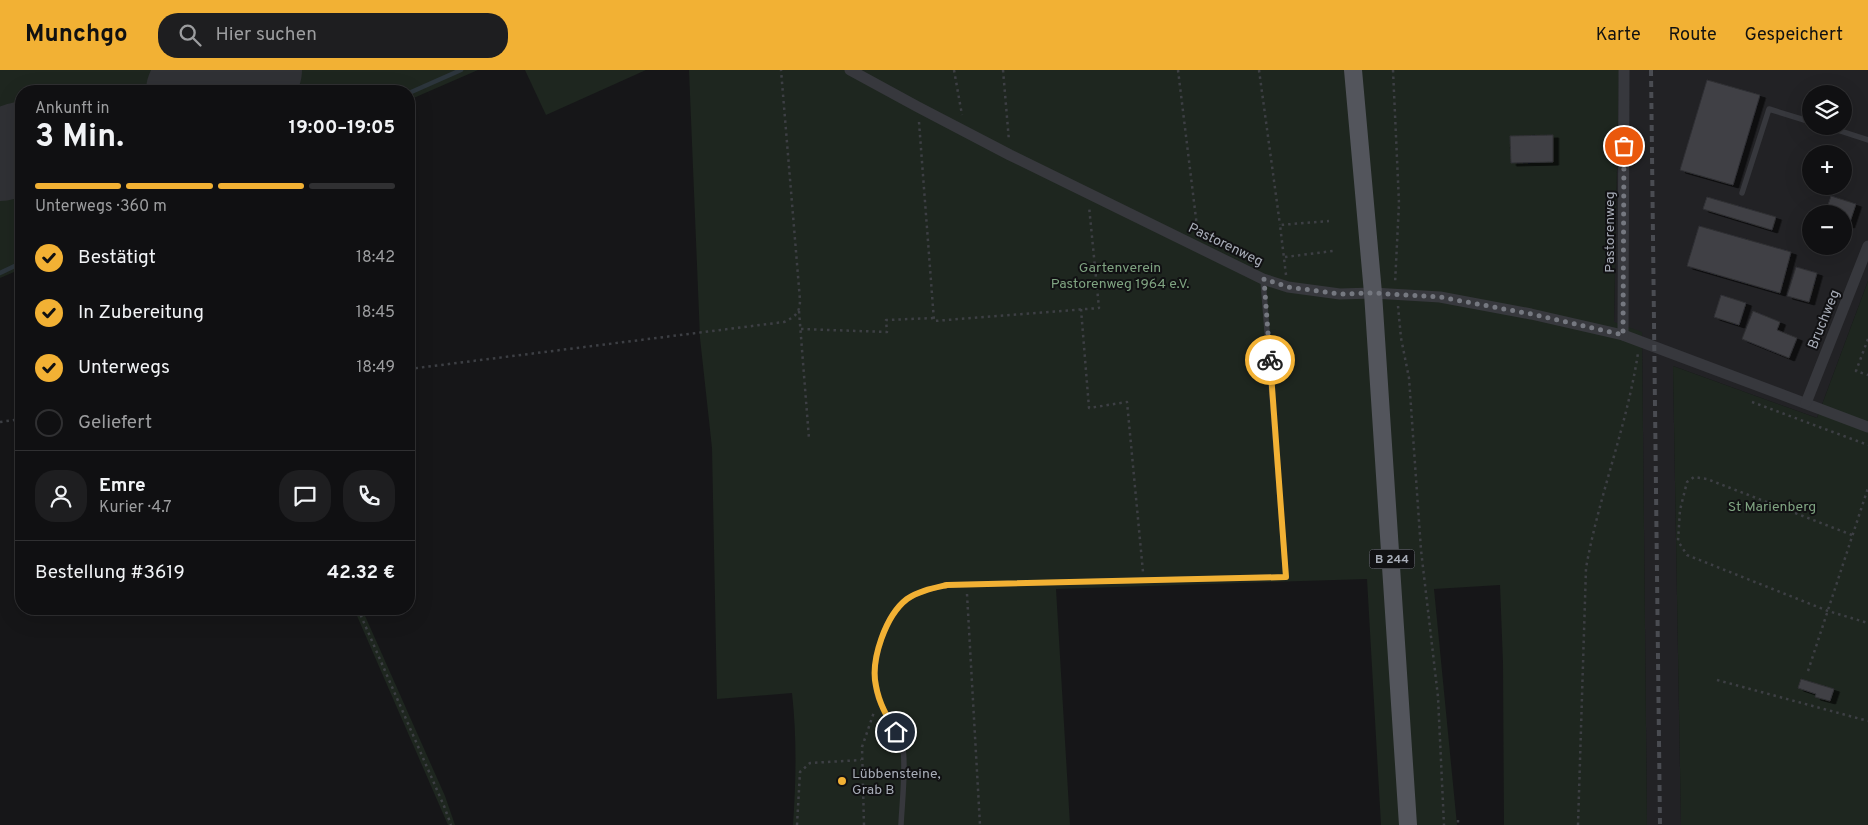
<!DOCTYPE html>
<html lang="de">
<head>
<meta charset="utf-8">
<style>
	body { margin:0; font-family:Overpass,sans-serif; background:#1e1e20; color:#f1f3f6; height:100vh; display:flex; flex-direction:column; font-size:19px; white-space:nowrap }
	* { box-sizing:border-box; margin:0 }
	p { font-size:16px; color:#9c9d9f }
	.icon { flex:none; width:28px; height:28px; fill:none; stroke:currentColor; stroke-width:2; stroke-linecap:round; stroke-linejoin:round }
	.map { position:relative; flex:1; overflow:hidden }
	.drawer { position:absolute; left:15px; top:15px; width:400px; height:530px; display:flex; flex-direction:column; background:#101012; border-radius:20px; box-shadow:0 5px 20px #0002,0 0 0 1px #303032 }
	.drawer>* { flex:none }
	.fabs { position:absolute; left:1802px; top:15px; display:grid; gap:10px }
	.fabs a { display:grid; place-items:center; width:50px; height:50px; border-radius:50%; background:#101012; box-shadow:0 5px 20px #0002,0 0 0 1px #303032; font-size:25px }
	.pin { position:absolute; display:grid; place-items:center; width:42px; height:42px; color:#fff; margin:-21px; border:2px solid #fff; border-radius:50%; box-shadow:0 1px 5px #0007 }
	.courier { position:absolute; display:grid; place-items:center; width:50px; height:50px; margin:-25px; border:4px solid #f2b134; border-radius:50%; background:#fff; color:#222; box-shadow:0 1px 6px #0007 }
	.head em { font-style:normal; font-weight:700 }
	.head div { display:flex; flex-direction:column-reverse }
	.head { display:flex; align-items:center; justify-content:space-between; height:85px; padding:0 20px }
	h1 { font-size:32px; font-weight:700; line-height:38px }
	.bar { display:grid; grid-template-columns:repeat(4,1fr); gap:8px 5px; align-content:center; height:60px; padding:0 20px }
	.bar i { height:6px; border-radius:4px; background:#303032 }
	.bar .selected { background:#f2b134 }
	.bar p { grid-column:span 4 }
	.line { display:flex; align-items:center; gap:12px; padding:0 20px; border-top:1px solid #303032 }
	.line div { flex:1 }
	.round { display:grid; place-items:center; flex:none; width:52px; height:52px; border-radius:20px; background:#1e1e20 }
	ol { padding:0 20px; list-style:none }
	li { display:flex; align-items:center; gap:15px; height:55px }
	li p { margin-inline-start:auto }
	li .icon { padding:5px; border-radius:50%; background:#f2b134; color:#111; stroke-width:4 }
	li:last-child { color:#9c9d9f }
	li i { width:28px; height:28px; border:2px solid #303032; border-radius:50% }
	header { display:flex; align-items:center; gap:30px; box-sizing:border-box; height:70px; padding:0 25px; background:#f2b134; color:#111 }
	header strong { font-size:24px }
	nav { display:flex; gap:28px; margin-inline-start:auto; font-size:18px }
	.search { width:350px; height:45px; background:#1e1e20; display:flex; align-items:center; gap:12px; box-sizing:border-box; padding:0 18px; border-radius:20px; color:#9c9d9f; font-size:19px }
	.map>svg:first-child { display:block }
	.built { fill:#222225; fill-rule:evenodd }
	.green { fill:#1e261f }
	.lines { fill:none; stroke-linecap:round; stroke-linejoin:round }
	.stream { stroke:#2c353c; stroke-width:4.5 }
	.runway { stroke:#303135; stroke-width:92 }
	.building { fill:#404145; stroke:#303034; filter:url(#shadow) }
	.path { stroke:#3d3f44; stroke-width:2.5; stroke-dasharray:2.5 4; stroke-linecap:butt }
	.service { stroke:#37383d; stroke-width:5.5 }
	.minor { stroke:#37383d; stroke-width:11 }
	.primary { stroke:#53555c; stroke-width:18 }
	.rail { stroke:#4a4c52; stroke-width:4; stroke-dasharray:6 5; stroke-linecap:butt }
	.done { stroke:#757880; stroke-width:5; stroke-dasharray:0 9 }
	.route { stroke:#f2b134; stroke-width:6 }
	.poi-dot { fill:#f2b134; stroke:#111113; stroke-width:2 }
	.labels { text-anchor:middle; stroke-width:4; stroke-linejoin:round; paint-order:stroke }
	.shield { fill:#111113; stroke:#7b7e86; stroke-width:1 }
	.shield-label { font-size:12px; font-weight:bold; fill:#a8adb8 }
	.street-label { font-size:14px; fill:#a8adb8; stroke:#111113 }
	.park-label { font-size:14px; fill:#7fa381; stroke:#111113 }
	.poi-label { font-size:14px; fill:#a8adb8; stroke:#111113; text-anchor:start }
</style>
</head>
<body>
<header>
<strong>Munchgo</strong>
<div class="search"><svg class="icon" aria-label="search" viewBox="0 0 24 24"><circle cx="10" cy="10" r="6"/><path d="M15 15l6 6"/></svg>Hier suchen</div>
<nav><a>Karte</a><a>Route</a><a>Gespeichert</a></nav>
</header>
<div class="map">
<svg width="1868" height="755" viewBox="0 0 1868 755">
	<defs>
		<filter id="shadow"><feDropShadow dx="5.5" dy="3" stdDeviation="0" flood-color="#0009"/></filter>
	</defs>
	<rect width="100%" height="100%" fill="#161618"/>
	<path class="built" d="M 1619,0 L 1868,0 L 1868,211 L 1817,348 L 1673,296 L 1681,755 L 1647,755 L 1642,263 L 1614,253 ZM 1811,24 L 1844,24 L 1844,56 L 1811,56 ZM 1811,84 L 1844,84 L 1844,116 L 1811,116 ZM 1811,144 L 1844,144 L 1844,176 L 1811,176 Z"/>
	<g class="green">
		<polygon points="0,0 478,0 409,30 409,21 21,21 21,199 0,208"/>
		<polygon points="525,0 646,0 546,45"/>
		<path d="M 689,0 L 1619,0 L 1614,252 L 1642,262 L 1647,755 L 1504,755 L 1503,593 L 1500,515 L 1434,519 L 1457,755 L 1381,755 L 1367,509 L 1056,519 L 1070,755 L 793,755 C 796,711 797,668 792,623 L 717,629 L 712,378 L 700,268 Z"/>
		<polygon points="1868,211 1868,755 1681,755 1673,296 1817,348"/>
		<polygon points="354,539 362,539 445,726 455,755 448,755"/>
	</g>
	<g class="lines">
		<g class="stream">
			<polyline points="409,23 461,0"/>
			<polyline points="0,203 21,193"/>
		</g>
		<g class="runway">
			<polyline points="192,21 256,0"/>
			<polyline points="0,85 21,78"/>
		</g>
	</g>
	<g class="building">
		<polygon points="1707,10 1760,25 1733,115 1680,100"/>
		<polygon points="1553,65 1553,92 1511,93 1510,66"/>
		<polygon points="1831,126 1856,134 1849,155 1844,153 1844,144 1825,144"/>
		<polygon points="1707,127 1776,147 1772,160 1703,139"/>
		<polygon points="1699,156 1791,182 1780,223 1687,196"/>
		<polygon points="1796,197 1817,203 1809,232 1787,226"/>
		<polygon points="1721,225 1746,233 1739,255 1714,247"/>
		<polygon points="1753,241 1780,252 1777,260 1797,268 1789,288 1742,269"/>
		<polygon points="1801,609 1834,619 1830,631 1815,627 1816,624 1798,618"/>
	</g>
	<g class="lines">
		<g class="path">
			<polyline points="954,0 962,45"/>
			<polyline points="1003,0 1009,71"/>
			<polyline points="1178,0 1198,165"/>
			<polyline points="1259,0 1280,155"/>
			<polyline points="1393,0 1399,133 1395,214"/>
			<polyline points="919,52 934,251 1099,238 1089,136"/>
			<polyline points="1285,187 1333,181"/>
			<polyline points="1286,205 1280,155 1329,151"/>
			<polyline points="1398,236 1401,268 1409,308 1421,480 1438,627 1444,755"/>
			<polyline points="1081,239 1089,338 1127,332 1143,502"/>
			<polyline points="799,241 809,369"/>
			<polyline points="801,259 887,262 886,250 934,248"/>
			<polyline points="1868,269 1856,301 1868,305"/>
			<path d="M 409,299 L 784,252 C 795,247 800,243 800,230 L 781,0"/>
			<polyline points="1752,332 1868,375"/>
			<polyline points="0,352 21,349"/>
			<polyline points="1852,465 1707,409 1694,407 1687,412 1680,440 1678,471 1687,485 1828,541 1868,553"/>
			<polyline points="967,524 980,755"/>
			<polyline points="358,539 444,736 451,755"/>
			<polyline points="1808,601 1868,418"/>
			<polyline points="1717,610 1868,651"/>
			<polyline points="1458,750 1458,755"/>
			<polyline points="797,755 800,702 810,693 861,690"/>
			<polyline points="864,755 862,677 874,642"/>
			<path d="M 1578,755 L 1586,498 C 1599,425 1627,356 1638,283"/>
		</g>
		<g class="service">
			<polyline points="1825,56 1868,70"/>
			<polyline points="1742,123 1769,39 1811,52"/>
			<path d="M 901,755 C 902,733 906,700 903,678 C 901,660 884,645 878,627 C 869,598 882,548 907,529 C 919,521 934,518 947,515 L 1286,507 L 1263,209"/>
		</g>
		<g class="minor">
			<polyline points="850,0 918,37 1010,85 1263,209 1288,217 1340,224 1373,223 1440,227 1531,244 1623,265 1868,357"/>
			<polyline points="1623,265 1624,0"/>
			<polyline points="1806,333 1868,176"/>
		</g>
		<polyline class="primary" points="1353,0 1373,223 1408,755"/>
		<polyline class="rail" points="1651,0 1660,755"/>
	</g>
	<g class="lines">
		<polyline class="done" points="1270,290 1264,209 1288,217 1340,224 1373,223 1440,227 1531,244 1623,265 1624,76"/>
		<path class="route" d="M 896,662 C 887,647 879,633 876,616 C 870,590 886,545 907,529 C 918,521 934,518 947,515 L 1286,507 L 1270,290"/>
	</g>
	<circle class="poi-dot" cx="842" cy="711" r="5"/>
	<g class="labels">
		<rect class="shield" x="1369.5" y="479.5" width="45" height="19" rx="4"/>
		<g class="shield-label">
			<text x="1392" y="493">B 244</text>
		</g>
		<g class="street-label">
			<text transform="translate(1609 162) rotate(-90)" y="5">Pastorenweg</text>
			<text transform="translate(1226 174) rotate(26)" y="5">Pastorenweg</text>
			<text transform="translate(1823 249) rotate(-68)" y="5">Bruchweg</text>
		</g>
		<g class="park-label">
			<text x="1120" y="202">Gartenverein<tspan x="1120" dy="16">Pastorenweg 1964 e.V.</tspan></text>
			<text x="1772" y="441">St Marienberg</text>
		</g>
		<g class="poi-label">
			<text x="852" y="708">Lübbensteine,<tspan x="852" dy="16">Grab B</tspan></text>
		</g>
	</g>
</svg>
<div class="fabs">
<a><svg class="icon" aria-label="layers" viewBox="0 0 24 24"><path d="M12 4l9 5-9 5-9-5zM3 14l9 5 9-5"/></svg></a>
<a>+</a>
<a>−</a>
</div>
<div class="pin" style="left:1624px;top:76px;background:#ea580c"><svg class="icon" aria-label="bag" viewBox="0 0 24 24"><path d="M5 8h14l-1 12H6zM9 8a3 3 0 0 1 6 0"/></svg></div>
<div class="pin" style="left:896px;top:662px;background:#1f2937"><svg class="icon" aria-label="home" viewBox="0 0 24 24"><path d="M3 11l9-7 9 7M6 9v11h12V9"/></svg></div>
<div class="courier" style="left:1270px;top:290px"><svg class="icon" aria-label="bike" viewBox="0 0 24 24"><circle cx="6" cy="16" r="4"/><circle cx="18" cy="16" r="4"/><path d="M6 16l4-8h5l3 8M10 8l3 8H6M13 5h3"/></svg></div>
<section class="drawer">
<div class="head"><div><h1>3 Min.</h1><p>Ankunft in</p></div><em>19:00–19:05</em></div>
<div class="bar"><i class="selected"></i><i class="selected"></i><i class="selected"></i><i></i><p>Unterwegs · 360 m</p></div>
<ol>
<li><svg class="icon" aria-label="check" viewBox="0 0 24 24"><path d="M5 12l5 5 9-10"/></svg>Bestätigt<p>18:42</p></li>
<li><svg class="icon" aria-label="check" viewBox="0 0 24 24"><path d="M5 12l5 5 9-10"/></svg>In Zubereitung<p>18:45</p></li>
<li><svg class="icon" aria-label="check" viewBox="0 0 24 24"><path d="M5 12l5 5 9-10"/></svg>Unterwegs<p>18:49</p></li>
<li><i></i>Geliefert</li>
</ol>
<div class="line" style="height:90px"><a class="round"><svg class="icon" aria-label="person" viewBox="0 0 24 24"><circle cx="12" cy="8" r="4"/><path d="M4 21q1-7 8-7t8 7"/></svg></a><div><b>Emre</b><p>Kurier · 4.7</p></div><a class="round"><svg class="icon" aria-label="chat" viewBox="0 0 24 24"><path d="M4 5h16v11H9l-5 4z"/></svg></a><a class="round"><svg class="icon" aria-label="phone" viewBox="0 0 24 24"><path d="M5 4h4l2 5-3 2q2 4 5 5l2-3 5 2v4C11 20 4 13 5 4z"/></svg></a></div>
<div class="line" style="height:65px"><div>Bestellung #3619</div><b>42.32 €</b></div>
</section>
</div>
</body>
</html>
